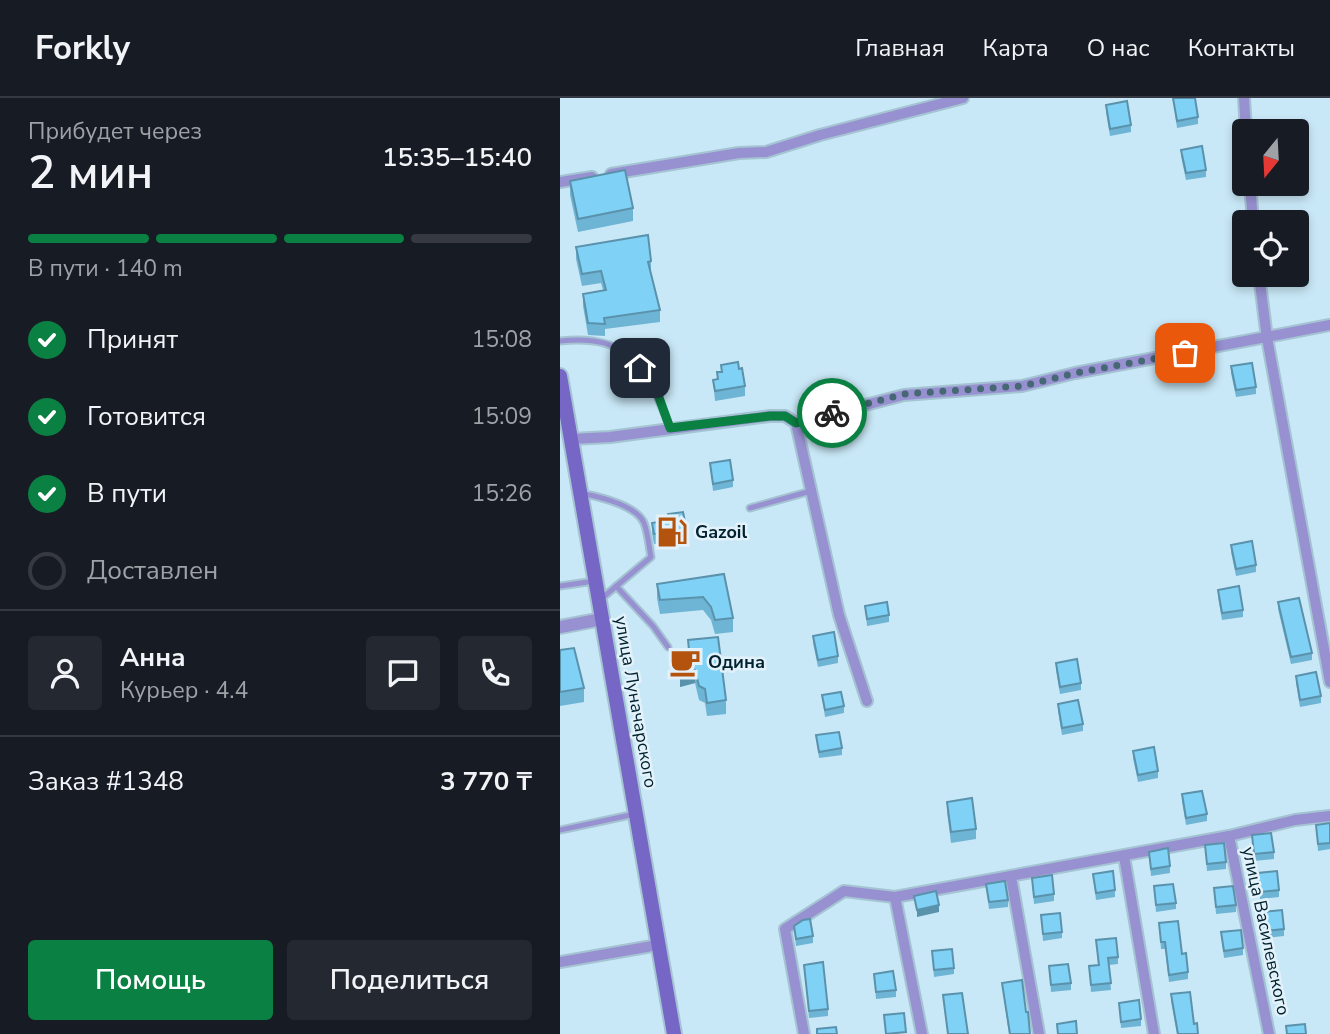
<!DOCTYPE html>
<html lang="ru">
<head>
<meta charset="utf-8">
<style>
	body { margin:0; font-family:"Nunito Sans",sans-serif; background:#242831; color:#f1f3f6; height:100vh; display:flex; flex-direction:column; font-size:26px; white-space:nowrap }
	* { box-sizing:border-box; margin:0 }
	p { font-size:23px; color:#9ea1a6 }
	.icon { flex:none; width:38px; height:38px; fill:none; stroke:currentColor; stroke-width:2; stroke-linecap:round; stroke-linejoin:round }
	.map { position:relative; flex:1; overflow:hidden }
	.drawer { display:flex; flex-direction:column; background:#171b24; width:560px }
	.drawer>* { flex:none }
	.needle { width:46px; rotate:198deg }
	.buttons { position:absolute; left:672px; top:21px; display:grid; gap:14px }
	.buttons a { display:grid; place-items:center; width:77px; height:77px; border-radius:7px; background:#171b24; box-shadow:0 4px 10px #0003; font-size:35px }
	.pin { position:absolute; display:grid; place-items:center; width:60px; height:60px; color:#fff; margin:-30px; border-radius:14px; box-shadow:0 4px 10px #0006 }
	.courier { position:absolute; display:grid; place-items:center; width:70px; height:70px; margin:-35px; border:5px solid #0b8043; border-radius:50%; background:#fff; color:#222; box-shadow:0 2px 9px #0007 }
	.summary em { font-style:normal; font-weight:600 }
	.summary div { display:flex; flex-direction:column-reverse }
	.summary { display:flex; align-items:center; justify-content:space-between; height:119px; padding:0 28px }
	h1 { font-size:46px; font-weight:600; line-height:52px }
	.bar { display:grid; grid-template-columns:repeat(4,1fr); gap:10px 7px; align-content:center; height:84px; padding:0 28px }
	.bar i { height:9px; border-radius:5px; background:#363941 }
	.bar .active { background:#0b8043 }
	.bar p { grid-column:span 4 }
	.line { display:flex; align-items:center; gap:18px; padding:0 28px; border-top:2px solid #363941 }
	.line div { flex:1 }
	.round { display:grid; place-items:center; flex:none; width:74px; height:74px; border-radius:7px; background:#242831 }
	ol { padding:0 28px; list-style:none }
	li { display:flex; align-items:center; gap:21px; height:77px }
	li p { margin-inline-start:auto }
	li .icon { padding:7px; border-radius:50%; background:#0b8043; color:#fff; stroke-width:4 }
	li:last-child { color:#9ea1a6 }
	li i { width:38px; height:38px; border:4px solid #363941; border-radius:50% }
	.button { display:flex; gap:14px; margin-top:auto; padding:14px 28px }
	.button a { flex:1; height:80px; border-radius:7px; background:#0b8043; color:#fff; font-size:28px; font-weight:600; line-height:80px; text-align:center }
	.button a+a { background:#242831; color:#f1f3f6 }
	header { display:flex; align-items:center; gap:42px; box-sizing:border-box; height:98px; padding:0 35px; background:#171b24; border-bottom:2px solid #363941 }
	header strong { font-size:33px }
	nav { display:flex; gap:38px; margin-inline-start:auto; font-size:24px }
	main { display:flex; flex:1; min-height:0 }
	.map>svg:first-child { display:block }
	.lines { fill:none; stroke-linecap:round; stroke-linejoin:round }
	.service-casing { stroke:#a5c4d3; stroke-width:9 }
	.minor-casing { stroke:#a5c4d3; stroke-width:14 }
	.tertiary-casing { stroke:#a5c4d3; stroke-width:16 }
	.secondary-casing { stroke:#a5c4d3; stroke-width:18 }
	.service { stroke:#9891d1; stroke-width:5 }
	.minor { stroke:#9891d1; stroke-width:10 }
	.tertiary { stroke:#9891d1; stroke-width:12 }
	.secondary { stroke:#7666c5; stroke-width:14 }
	.wall { fill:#6eb4d4 }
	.shaded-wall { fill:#5a92ac }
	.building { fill:#80d1f6; stroke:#5a92ac; stroke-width:2 }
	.done { stroke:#466774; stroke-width:7; stroke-dasharray:0 12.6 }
	.route { stroke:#0b8043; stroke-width:9 }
	.labels { text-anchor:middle; stroke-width:5; stroke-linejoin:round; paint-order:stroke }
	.poi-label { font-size:18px; font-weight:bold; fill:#00212e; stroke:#e3f2fa; text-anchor:start }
	.street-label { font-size:18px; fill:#00212e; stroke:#e3f2fa }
</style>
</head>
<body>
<header>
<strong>Forkly</strong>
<nav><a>Главная</a><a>Карта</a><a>О нас</a><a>Контакты</a></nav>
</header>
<main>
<section class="drawer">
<div class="summary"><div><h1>2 мин</h1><p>Прибудет через</p></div><em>15:35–15:40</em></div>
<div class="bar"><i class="active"></i><i class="active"></i><i class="active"></i><i></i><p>В пути · 140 m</p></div>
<ol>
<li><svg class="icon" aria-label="check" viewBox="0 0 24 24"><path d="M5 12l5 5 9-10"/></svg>Принят<p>15:08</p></li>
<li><svg class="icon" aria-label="check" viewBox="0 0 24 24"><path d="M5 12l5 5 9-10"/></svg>Готовится<p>15:09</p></li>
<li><svg class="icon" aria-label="check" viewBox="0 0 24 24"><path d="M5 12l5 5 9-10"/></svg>В пути<p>15:26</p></li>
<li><i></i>Доставлен</li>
</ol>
<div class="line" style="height:126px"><a class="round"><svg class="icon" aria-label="person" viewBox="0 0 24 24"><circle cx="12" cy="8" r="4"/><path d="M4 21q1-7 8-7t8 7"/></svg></a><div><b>Анна</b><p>Курьер · 4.4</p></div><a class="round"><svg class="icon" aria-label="chat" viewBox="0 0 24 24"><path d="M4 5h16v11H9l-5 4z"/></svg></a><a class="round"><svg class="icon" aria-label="phone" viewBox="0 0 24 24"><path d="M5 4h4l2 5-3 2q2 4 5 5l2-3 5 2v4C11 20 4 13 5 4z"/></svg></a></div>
<div class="line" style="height:91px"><div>Заказ #1348</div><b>3 770 ₸</b></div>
<div class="button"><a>Помощь</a><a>Поделиться</a></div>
</section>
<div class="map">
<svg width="770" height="936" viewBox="0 0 770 936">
	<rect width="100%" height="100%" fill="#c9e8f7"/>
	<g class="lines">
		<g class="service-casing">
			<g id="service">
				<path d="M 0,243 C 70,235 88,271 110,330"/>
				<path d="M 24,396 C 41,399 77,408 84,425 C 88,435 89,449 91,459 L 41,501"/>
				<polyline points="190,410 251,393"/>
				<polyline points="0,488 35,483"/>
				<polyline points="56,488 93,528 108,549"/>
				<polyline points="0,732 75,716"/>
			</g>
		</g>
		<g class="minor-casing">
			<g id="minor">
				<polyline points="684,0 686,33"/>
				<polyline points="51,76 179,55 206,54 260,37 403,0"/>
				<polyline points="0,84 32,79"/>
				<polyline points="690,86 693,124"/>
				<polyline points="699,177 707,240 770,584"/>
				<polyline points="236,325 344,297 462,288 515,275 770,227"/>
				<polyline points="11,341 50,339 210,318 225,318 236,325 279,517 307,603"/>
				<polyline points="669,738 709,936"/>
				<polyline points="564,758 594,936"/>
				<polyline points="451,779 479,936"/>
				<polyline points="335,799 362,936"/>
				<polyline points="0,864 98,847"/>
				<polyline points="244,936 225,831 284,793 335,799 669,738 735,722 770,718"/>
			</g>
		</g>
		<g class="tertiary-casing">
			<polyline id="tertiary" points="0,529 42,521"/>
		</g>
		<g class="secondary-casing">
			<polyline id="secondary" points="0,278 114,936"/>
		</g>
		<use href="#service" class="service"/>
		<use href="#minor" class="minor"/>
		<use href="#tertiary" class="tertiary"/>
		<use href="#secondary" class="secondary"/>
	</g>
	<g class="wall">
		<polygon points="613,0 638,19 638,26 617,30"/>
		<polygon points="546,7 571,27 571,34 550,38 546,14"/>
		<polygon points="621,52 646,72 646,79 626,82 621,58"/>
		<polygon points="10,83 73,110 73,123 18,134 10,97"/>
		<polygon points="16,149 91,163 91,175 100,212 100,224 45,231 45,238 28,237 23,208 23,196 43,192 41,185 22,188 16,161"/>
		<polygon points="161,267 179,271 185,288 185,298 155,303 153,282 157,281 157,274 161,274"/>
		<polygon points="671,268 696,289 696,296 676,299 671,275"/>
		<polygon points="150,365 173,382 173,389 153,393"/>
		<polygon points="108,416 127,434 127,444 94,446 92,435 92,425 108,422"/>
		<polygon points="671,447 696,467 696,474 676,478 671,454"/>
		<polygon points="164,476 173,520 173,534 155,536 151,522 143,512 100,516 97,500 97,486"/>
		<polygon points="658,492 683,512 683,519 662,522 658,499"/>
		<polygon points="718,504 752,555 752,562 731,566 718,511"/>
		<polygon points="305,508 329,517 329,524 307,528"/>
		<polygon points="253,538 278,558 278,565 258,569 253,545"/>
		<polygon points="128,542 166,602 166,616 147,618 145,605 139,602 135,585 120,589 129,563"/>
		<polygon points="0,552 24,590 24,604 0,608"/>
		<polygon points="496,565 521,585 521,592 500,596 496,572"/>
		<polygon points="736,578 761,598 761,605 740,609 736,585"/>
		<polygon points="262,597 284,608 284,615 265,619"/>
		<polygon points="498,606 523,626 523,633 502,637 498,613"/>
		<polygon points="256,637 282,650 282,657 259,660"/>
		<polygon points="573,653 598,673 598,680 578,684 573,660"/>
		<polygon points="622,696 647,716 647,723 626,727 622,703"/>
		<polygon points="387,704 416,731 416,741 391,745 387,714"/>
		<polygon points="770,725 770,751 758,753 756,727"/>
		<polygon points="692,737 714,754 714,761 694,763"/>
		<polygon points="645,747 666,764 666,771 647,773"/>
		<polygon points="589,754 610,768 610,775 591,778"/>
		<polygon points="698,775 719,792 719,799 700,801"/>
		<polygon points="533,776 555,792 555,799 536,802"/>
		<polygon points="472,780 494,796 494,803 474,806"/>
		<polygon points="426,786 448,802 448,809 429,811"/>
		<polygon points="594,788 616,805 616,811 596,814"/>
		<polygon points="654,790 676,807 676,814 656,816"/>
		<polygon points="703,814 724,831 724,838 705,840"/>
		<polygon points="481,817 502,834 502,840 483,843"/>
		<polygon points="599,825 622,856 628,874 628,881 609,884 605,851 601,851"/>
		<polygon points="234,828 253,838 253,845 236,848"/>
		<polygon points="661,834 683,850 683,857 664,860"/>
		<polygon points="536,842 558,859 558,866 549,867 551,892 531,894 529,868 538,867"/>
		<polygon points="372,853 394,870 394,876 374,879"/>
		<polygon points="244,867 268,911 268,918 249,920"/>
		<polygon points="489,868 511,885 511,892 491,894"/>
		<polygon points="314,876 336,892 336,899 316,901"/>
		<polygon points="442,885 466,914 470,936 449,936"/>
		<polygon points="611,896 634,926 638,936 617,936 611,903"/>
		<polygon points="559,905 581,921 581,928 561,930"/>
	</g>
	<g class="shaded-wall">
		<polygon points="135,572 135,585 120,589 120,575"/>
		<polygon points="379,807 379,814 357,819 357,812"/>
	</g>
	<g class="building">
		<polygon points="613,0 635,0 638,19 617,23"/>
		<polygon points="567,3 571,27 550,31 546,7"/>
		<polygon points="642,48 646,72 626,75 621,52"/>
		<polygon points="65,72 73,110 18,121 10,83"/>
		<polygon points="88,137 91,163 88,164 100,212 44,220 45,226 28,225 23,196 46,192 41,173 22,176 16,149"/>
		<polygon points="178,264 179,271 182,270 185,288 155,293 153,282 158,281 157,274 162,274 161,267"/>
		<polygon points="692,265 696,289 676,292 671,268"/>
		<polygon points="170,362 173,382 153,386 150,365"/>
		<polygon points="123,414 127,434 94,436 92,425 109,422 108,416"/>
		<polygon points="692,443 696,467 676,471 671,447"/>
		<polygon points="164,476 173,520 155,522 151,509 143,499 100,502 97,486"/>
		<polygon points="679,488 683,512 662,515 658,492"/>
		<polygon points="739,500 752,555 731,559 718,504"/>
		<polygon points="327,504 329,517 307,521 305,508"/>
		<polygon points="274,534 278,558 258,562 253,538"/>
		<polygon points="158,539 166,602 147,605 145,591 139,588 135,572 120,575 121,564 130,562 128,542"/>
		<polygon points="14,550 24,590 0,594 0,552"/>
		<polygon points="517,561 521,585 500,589 496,565"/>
		<polygon points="756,574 761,598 740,602 736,578"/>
		<polygon points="281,594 284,608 265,612 262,597"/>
		<polygon points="518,602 523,626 502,630 498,606"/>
		<polygon points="279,634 282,650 259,654 256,637"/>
		<polygon points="594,649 598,673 578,677 573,653"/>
		<polygon points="642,693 647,716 626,720 622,696"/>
		<polygon points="412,700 416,731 391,734 387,704"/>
		<polygon points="770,725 770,745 758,746 756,727"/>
		<polygon points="711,735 714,754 694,756 692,737"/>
		<polygon points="664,745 666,764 647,766 645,747"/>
		<polygon points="608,750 610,768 591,771 589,754"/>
		<polygon points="553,773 555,792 536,795 533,776"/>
		<polygon points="717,773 719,792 700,794 698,775"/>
		<polygon points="492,777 494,796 474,799 472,780"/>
		<polygon points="445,783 448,802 429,804 426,786"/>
		<polygon points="613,786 616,805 596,807 594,788"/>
		<polygon points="673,788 676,807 656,809 654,790"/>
		<polygon points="376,793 379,807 357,812 354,798"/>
		<polygon points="722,812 724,831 705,833 703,814"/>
		<polygon points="500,815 502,834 483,836 481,817"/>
		<polygon points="250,821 253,838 236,841 234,828 243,822"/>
		<polygon points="618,823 622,856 626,855 628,874 609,877 605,844 601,844 599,825"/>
		<polygon points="681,832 683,850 664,853 661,834"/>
		<polygon points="556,840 558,859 548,860 551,885 531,887 529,868 539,867 536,842"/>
		<polygon points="392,851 394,870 374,872 372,853"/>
		<polygon points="263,864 268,911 249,913 244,867"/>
		<polygon points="508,866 511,885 491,887 489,868"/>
		<polygon points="333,873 336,892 316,894 314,876"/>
		<polygon points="462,882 466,914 468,914 470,936 450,936 442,885"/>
		<polygon points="630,894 634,926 637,925 638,936 618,936 611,896"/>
		<polygon points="402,895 408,936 388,936 383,897"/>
		<polygon points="579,902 581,921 561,924 559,905"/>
		<polygon points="344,915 346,934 326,936 324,917"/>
		<polygon points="516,923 517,936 498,936 497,926"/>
		<polygon points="745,926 746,936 727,936 726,928"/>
		<polygon points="276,929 277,936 257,936 257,931"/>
	</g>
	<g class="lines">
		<polyline class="done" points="272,315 344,296 462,288 515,275 625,255"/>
		<polyline class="route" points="80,270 97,294 110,330 210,318 225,318 236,325 272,315"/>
	</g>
	<defs>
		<g id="fuel-bare" transform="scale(2.415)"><path d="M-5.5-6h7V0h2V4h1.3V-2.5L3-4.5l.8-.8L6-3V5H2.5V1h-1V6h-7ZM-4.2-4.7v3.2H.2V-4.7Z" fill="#b3530d" stroke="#e3f2fa" stroke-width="2.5" paint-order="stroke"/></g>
		<g id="cafe-bare" transform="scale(2.415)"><path d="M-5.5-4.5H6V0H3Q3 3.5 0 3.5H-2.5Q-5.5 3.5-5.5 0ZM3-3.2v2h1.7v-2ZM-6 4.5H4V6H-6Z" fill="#b3530d" stroke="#e3f2fa" stroke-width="2.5" paint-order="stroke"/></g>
	</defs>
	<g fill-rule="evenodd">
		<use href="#fuel-bare" x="112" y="434"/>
		<use href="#cafe-bare" x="125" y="564"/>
	</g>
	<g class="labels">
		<g class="poi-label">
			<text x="135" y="440">Gazoil</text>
			<text x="148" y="570">Одина</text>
		</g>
		<g class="street-label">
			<text transform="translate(76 604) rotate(80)" y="6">улица Луначарского</text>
			<text transform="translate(706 833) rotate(78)" y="6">улица Василевского</text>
		</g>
	</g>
</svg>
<div class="buttons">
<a><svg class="needle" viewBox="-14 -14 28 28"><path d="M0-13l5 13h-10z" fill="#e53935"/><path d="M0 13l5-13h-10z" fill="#9ea1a6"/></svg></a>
<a><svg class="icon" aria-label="locate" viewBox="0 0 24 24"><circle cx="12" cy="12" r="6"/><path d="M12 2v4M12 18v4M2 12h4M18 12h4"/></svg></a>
</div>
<div class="pin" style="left:625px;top:255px;background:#ea580c"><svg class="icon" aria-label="bag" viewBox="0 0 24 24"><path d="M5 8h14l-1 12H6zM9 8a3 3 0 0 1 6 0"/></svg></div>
<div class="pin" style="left:80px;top:270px;background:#1f2937"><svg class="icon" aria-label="home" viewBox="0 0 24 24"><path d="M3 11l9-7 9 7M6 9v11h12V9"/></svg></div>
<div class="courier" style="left:272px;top:315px"><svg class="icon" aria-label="bike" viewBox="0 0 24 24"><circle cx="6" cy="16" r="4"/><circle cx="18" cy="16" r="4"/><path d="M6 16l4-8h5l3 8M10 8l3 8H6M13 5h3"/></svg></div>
</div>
</main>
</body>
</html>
